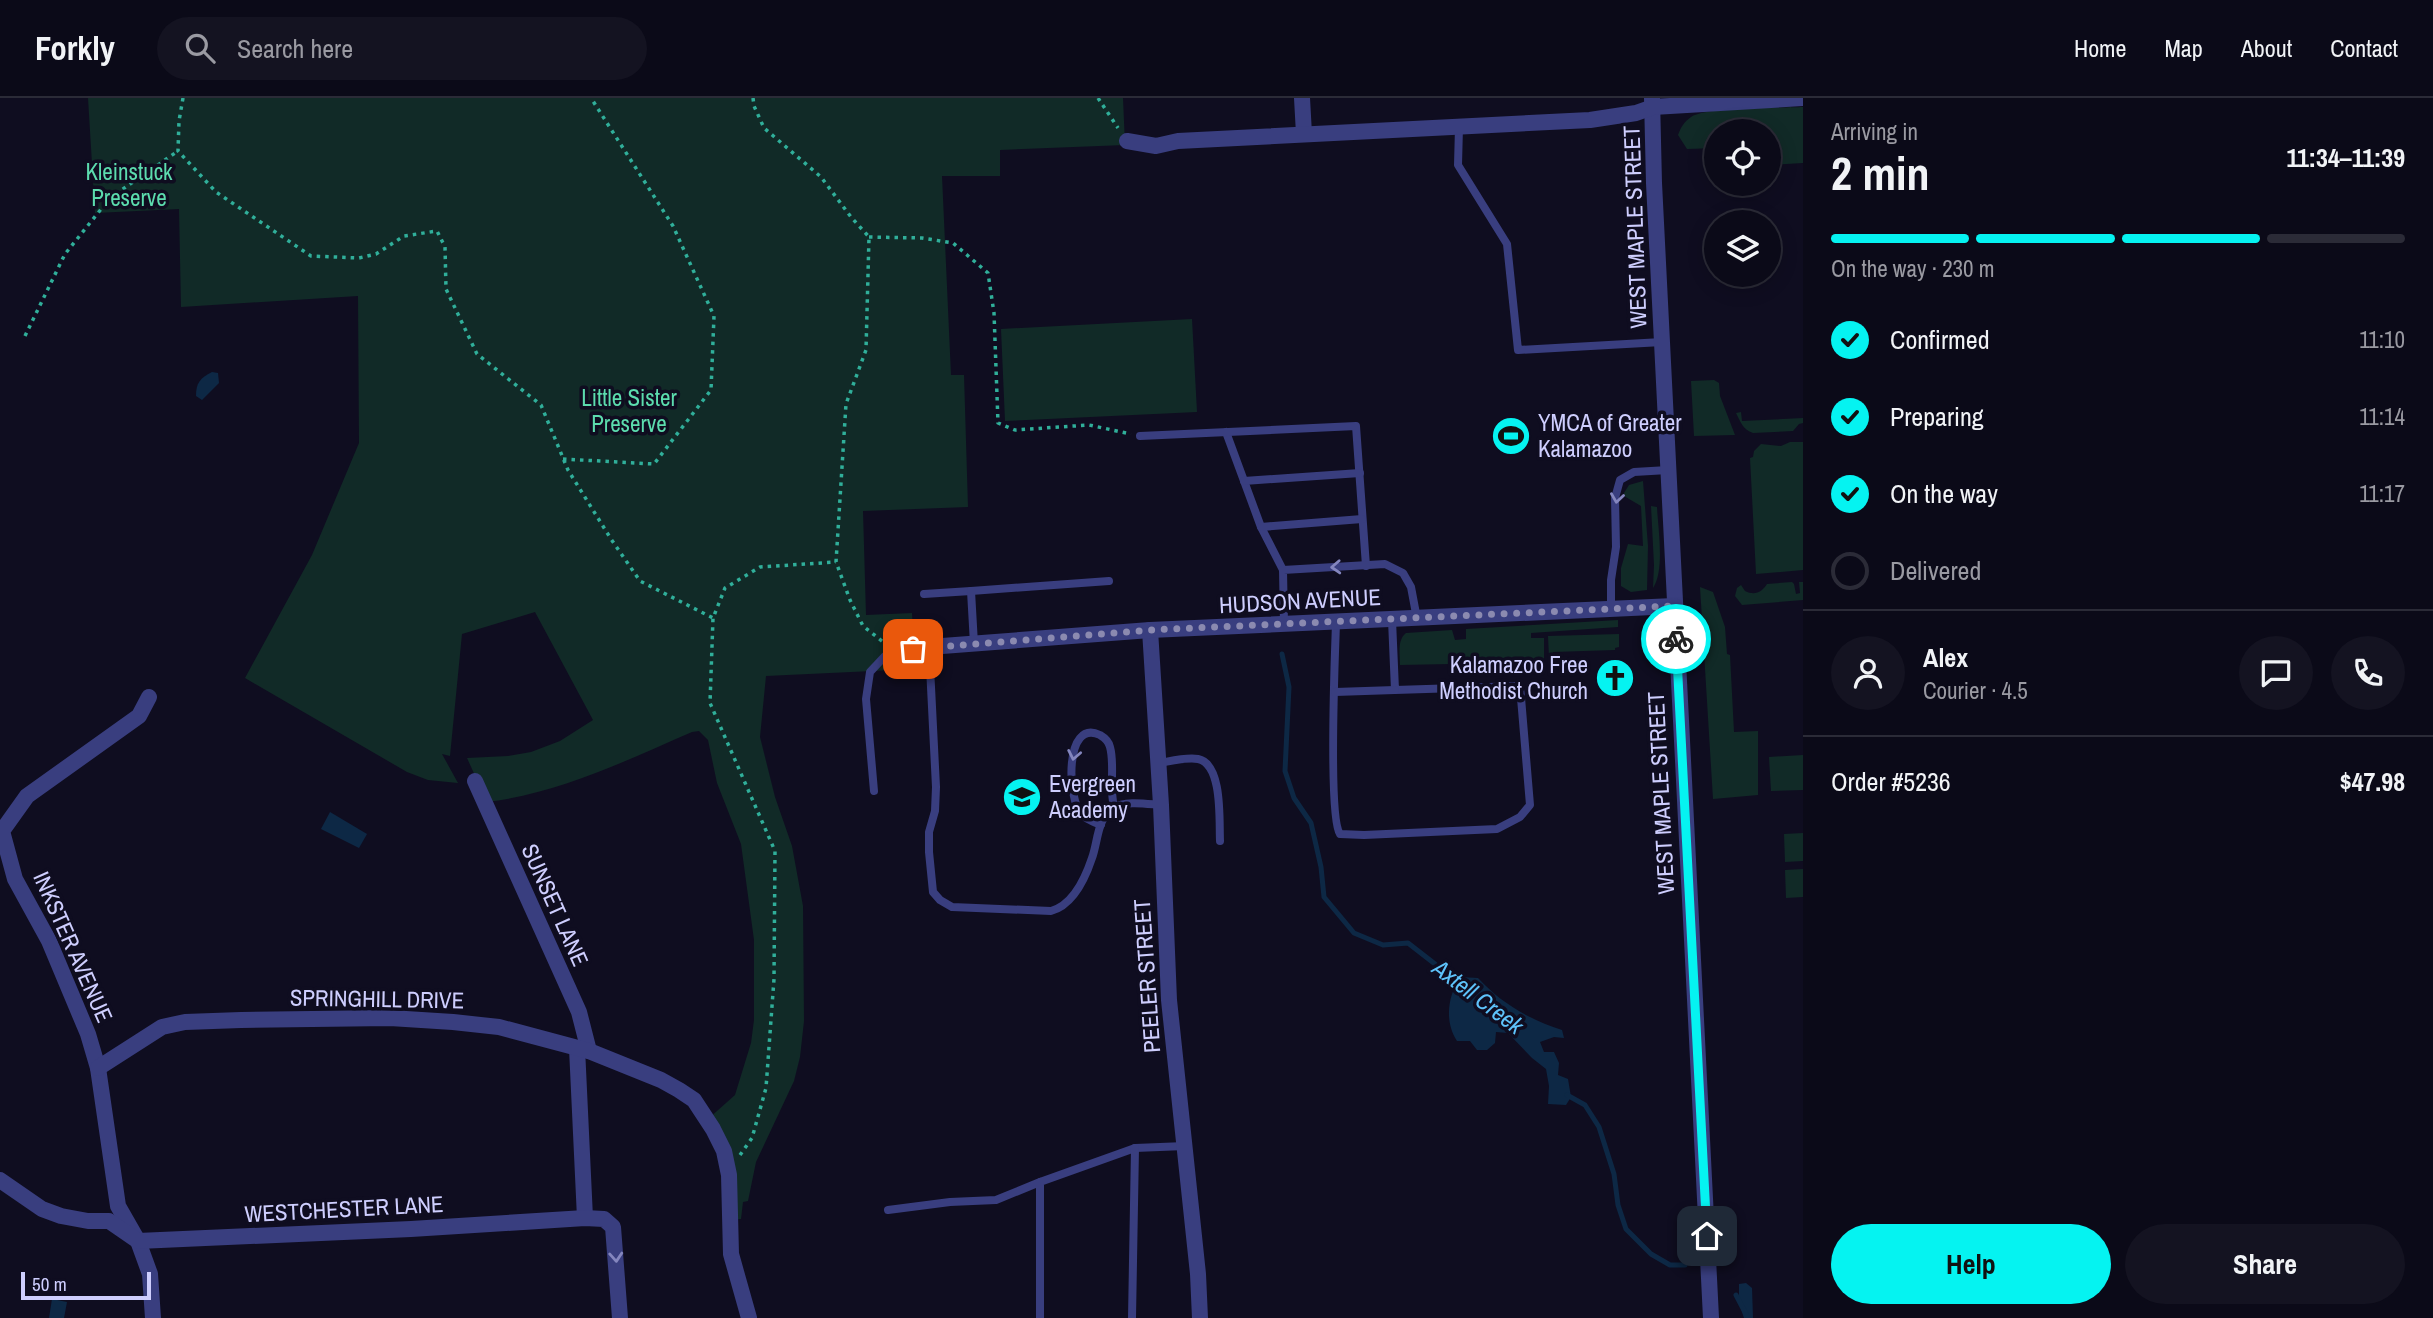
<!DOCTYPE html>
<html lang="en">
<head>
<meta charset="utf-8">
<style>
	body { margin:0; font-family:"Archivo Narrow",sans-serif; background:#141321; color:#f1f3f6; height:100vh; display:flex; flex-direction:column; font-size:26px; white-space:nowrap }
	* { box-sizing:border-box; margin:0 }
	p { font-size:23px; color:#9a9aa2 }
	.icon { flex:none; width:38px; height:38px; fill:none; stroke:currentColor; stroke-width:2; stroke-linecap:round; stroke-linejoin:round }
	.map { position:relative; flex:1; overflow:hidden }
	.details { display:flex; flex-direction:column; background:#0b0a18; width:630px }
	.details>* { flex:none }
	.fabs { position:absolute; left:1704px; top:21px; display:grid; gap:14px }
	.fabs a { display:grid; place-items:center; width:77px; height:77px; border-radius:50%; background:#0b0a18; box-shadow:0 4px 18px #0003,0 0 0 2px #2b2b37; font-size:35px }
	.scale { position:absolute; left:21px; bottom:18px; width:130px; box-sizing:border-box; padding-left:7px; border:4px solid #cecefe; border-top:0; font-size:19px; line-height:24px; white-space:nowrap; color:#cecefe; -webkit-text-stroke:5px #0f0d20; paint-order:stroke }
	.pin { position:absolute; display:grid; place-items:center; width:60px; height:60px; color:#fff; margin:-30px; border-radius:14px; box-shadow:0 4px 10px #0006 }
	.courier { position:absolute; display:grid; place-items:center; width:70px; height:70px; margin:-35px; border:5px solid #05f3f1; border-radius:50%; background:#fff; color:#222; box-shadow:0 2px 9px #0007 }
	.overview em { font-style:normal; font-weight:700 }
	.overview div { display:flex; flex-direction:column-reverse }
	.overview { display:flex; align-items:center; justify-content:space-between; height:119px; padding:0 28px }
	h1 { font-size:46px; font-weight:700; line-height:52px }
	.bar { display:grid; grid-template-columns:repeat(4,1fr); gap:10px 7px; align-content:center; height:84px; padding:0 28px }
	.bar i { height:9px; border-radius:5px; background:#2b2b37 }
	.bar .on { background:#05f3f1 }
	.bar p { grid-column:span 4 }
	.line { display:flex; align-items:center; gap:18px; padding:0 28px; border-top:2px solid #2b2b37 }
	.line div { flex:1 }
	.round { display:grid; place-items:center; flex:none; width:74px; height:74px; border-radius:37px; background:#141321 }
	ol { padding:0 28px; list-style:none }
	li { display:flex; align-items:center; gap:21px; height:77px }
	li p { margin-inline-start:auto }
	li .icon { padding:7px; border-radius:50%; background:#05f3f1; color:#111; stroke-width:4 }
	li:last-child { color:#9a9aa2 }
	li i { width:38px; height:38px; border:4px solid #2b2b37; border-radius:50% }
	.primary-button { display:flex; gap:14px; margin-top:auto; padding:14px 28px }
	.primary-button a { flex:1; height:80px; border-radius:42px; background:#05f3f1; color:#111; font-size:28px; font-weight:700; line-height:80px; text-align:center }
	.primary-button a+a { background:#141321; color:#f1f3f6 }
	header { display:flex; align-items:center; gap:42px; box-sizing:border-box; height:98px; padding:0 35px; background:#0b0a18; border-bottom:2px solid #2b2b37 }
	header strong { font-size:33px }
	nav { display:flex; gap:38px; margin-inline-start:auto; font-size:24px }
	.search { width:490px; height:63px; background:#141321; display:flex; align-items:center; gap:18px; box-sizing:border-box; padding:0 24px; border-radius:38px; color:#9a9aa2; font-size:26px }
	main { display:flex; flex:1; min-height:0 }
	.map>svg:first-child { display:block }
	.green { fill:#112a27 }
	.water { fill:#0d2845 }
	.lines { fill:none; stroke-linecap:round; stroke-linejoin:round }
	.stream { stroke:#0d2845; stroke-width:5 }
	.path { stroke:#30af9a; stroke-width:3.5; stroke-dasharray:3.5 5; stroke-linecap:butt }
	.service { stroke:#393e7f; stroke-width:8 }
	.minor { stroke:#393e7f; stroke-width:16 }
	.oneway { stroke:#8486be }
	.done { stroke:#8b8ab0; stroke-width:7; stroke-dasharray:0 12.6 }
	.route { stroke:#05f3f1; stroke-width:9 }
	.labels { text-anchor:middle; stroke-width:7; stroke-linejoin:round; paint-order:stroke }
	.park-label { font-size:23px; fill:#5cdcae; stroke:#0f0d20 }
	.street-label { font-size:23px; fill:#cecefe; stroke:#0f0d20 }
	.poi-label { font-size:23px; fill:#cecefe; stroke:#0f0d20; text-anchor:start }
	.water-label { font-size:24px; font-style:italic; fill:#5ec3fb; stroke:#0f0d20 }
</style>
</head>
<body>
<header>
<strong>Forkly</strong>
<div class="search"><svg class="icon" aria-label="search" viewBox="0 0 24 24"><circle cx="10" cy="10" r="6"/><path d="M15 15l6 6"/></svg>Search here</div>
<nav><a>Home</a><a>Map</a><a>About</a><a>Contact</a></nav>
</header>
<main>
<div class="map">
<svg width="1803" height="1220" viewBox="0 0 1803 1220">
	<rect width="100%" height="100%" fill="#0f0d20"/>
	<g class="green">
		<path d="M 88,0 L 1123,0 L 1125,47 L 1000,52 L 1000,78 L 942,78 L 951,277 L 964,277 L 968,409 L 863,413 L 866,517 L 912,515 L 915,571 L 766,578 L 760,639 L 775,699 L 792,748 L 803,808 L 804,923 L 800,959 L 794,983 L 756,1064 L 748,1103 L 743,1104 L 741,1121 L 730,1122 L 731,1077 L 708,1021 L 735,997 L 751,945 L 754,922 L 754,842 L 741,746 L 717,685 L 708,642 L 699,633 L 692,634 C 625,663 560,695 487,704 L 467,660 L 508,658 L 531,654 L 560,643 L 593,622 L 535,514 L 462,536 L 450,658 L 442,656 L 458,685 L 428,682 L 407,674 L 245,580 L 312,457 L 359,345 L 358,198 L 181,209 L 179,111 L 95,115 Z"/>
		<path d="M 1803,9 L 1803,65 L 1769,67 L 1769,33 L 1717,33 L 1717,50 L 1687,51 L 1678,37 C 1681,29 1684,24 1691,19 C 1705,9 1781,10 1803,9 Z"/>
		<polygon points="1192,221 1197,314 1005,323 1001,231"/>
		<polygon points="1714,282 1719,285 1720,298 1735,337 1694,338 1691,283"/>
		<path d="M 1741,314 L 1742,323 L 1803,320 L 1803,325 L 1799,326 L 1793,333 L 1753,335 C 1743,332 1740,323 1736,315 Z"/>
		<polygon points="1790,344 1803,344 1803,472 1756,476 1750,360 1753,359 1754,353 1761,346 1781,348"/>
		<polygon points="1643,383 1648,448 1647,492 1631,494 1621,488 1621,470 1628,446 1643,448 1641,408 1624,398 1624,395 1629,387"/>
		<path d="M 1651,408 L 1657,409 C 1658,430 1665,473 1653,490 L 1654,467 Z"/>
		<path d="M 1792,484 L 1794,486 L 1796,496 L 1800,495 L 1799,484 L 1803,484 L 1803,502 L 1742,507 L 1735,498 L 1737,490 L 1741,487 L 1745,493 C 1755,498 1762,494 1767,486 Z"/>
		<polygon points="1700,489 1713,494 1725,529 1727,556 1730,557 1734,634 1758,633 1758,697 1713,701"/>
		<path d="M 1618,522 L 1618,529 L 1531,535 L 1531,540 L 1544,540 L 1544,564 L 1400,567 C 1400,556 1397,542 1406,535 L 1452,532 L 1455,542 L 1466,541 L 1466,531 Z"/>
		<polygon points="1619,536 1619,549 1615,550 1615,552 1553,554 1552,559 1549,559 1548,538"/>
		<polygon points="1803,657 1803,692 1771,693 1769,659"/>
		<polygon points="1803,735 1803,763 1785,764 1784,736"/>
		<polygon points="1803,771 1803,799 1786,800 1785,772"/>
	</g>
	<g class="water">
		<path d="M 212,274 L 218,275 L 219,285 L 202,302 L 196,298 C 196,285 200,280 212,274 Z"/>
		<polygon points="330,714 367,736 359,750 321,731"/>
		<path d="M 1460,879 L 1478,880 C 1501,905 1530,922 1562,932 L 1564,940 L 1554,939 L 1540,944 L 1544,954 L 1554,954 L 1559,965 L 1558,977 L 1568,981 L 1571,999 L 1566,1007 L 1548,1006 L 1549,988 L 1546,971 L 1532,960 L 1508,935 L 1496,934 L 1495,945 L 1487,952 L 1477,952 L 1470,943 L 1457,943 C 1444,923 1448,898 1460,879 Z"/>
		<polygon points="1746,1185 1752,1190 1753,1220 1744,1220 1739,1205 1739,1186"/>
		<polygon points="52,1201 67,1204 64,1220 49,1220"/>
	</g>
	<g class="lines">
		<g class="stream">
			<polyline points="1282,556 1289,589 1285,673 1294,700 1311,725 1321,769 1324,799 1354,835 1383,847 1408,845 1435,866 1459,891"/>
			<polyline points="1567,997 1585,1007 1599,1029 1614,1076 1618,1107 1626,1131 1651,1156 1670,1167 1685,1167"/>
			<polyline points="1736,1197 1748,1220"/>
		</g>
		<g class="path">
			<polyline points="183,0 179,23 178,53 216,94 311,158 359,160 376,156 404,138 437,133 445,149 446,191 477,256 541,307 568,372 611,441 640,483 713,520"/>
			<polyline points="753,0 754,8 764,30 821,79 851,119 869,139 866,252 846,306 836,464 850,502 863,528 887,547"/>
			<polyline points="1098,0 1118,30"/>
			<polyline points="869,139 922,140 953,145 988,175 994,215 998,325 1015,332 1089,327 1131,336"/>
			<polyline points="25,238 65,156 110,100 178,53"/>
			<polyline points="563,361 654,366 711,292 714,218 673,128 591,0"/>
			<polyline points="740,1057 752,1040 766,990 774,881 775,753 710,605 713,520 725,490 760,469 836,464"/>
		</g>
		<g class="service">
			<polyline points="1459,29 1458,67 1507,146 1518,252 1662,244"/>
			<polyline points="1226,334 1261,429 1283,472"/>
			<polyline points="1140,338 1356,328 1366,468"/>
			<polyline points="1244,383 1360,375"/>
			<polyline points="1261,429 1362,421"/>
			<polyline points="924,496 971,493"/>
			<polyline points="1611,511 1611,482 1616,449 1615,400 1620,382 1634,374 1668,372"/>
			<path d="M 1336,525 C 1335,556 1328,720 1340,736 L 1364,737 L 1497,731 L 1520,719 L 1530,707 L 1520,588 L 1395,592 L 1392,522"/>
			<polyline points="1284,526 1283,472 1385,466 1403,475 1411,489 1417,521"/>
			<polyline points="974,546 971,493 1109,483"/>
			<polyline points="1335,594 1395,592"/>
			<path d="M 1159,665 C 1171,663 1186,659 1198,661 C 1223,666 1219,723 1220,743"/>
			<path d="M 874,693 L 866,601 L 870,574 L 885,558 L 929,549 L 936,689 L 935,713 L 929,734 L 929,754 L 933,794 L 940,802 L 952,809 L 1051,813 C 1073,807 1085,781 1092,760 C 1098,744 1097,720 1113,710 C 1126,702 1147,706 1161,707"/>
			<path d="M 1101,727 C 1094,724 1087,722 1082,717 C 1067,702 1064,620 1100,637 C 1105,640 1109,644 1110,649 C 1115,667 1109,689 1114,709"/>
			<polyline points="888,1112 950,1104 996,1102 1040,1084"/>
			<polyline points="1040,1220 1040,1084 1135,1050 1185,1048"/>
			<polyline points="1132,1220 1135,1050"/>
		</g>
		<g class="minor">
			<polyline points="1302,0 1304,36"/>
			<polyline points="1652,0 1654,85 1711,1220"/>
			<polyline points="1127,43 1156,48 1178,43 1590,22 1636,15 1653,9 1803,0"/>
			<polyline points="1150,532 1161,707 1169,902 1198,1176 1200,1220"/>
			<polyline points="929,549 1150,532 1674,508"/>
			<polyline points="149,599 139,618 27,698 2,733 15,781 49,843 88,936 98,970 118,1108 138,1143 150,1176 153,1220"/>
			<polyline points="475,683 579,914 589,953"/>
			<polyline points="577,950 585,1120"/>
			<polyline points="98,970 162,929 185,924 241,922 390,920 453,924 499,929 589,953 661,982 679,992 694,1002 713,1031 724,1053 729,1077 731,1156 749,1220"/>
			<polyline points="0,1082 42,1111 61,1118 88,1123 109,1123 138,1143 411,1131 585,1120 604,1121 613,1129 620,1220"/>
		</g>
	</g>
	<defs><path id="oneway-chevron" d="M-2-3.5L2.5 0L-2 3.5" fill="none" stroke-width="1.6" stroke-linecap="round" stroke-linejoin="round" transform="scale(1.75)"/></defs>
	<g class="oneway">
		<use href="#oneway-chevron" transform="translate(1617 400) rotate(98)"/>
		<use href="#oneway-chevron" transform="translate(1336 469) rotate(177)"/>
		<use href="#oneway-chevron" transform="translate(1074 657) rotate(101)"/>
		<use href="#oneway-chevron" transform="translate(616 1159) rotate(86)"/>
	</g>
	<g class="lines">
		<polyline class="done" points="913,551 1150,532 1674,508 1676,541"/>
		<polyline class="route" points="1676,541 1707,1138"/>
	</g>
	<defs>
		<g id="stadium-disc" transform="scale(2.0125)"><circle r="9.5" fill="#05f3f1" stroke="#0f0d20"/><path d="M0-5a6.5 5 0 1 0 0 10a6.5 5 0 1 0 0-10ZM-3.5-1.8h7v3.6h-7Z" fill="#111"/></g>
		<g id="church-disc" transform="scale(2.0125)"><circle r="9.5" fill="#05f3f1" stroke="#0f0d20"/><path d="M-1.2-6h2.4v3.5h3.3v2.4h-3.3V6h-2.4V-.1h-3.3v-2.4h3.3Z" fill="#111"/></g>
		<g id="school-disc" transform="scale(2.0125)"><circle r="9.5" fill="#05f3f1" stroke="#0f0d20"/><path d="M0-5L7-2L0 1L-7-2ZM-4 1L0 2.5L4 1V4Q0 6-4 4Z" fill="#111"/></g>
	</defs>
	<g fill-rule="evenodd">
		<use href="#stadium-disc" x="1511" y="338"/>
		<use href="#church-disc" x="1615" y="580"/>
		<use href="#school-disc" x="1022" y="699"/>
	</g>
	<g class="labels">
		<g class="park-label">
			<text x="129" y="82">Kleinstuck<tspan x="129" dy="26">Preserve</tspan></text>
			<text x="629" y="308">Little Sister<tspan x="629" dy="26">Preserve</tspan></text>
		</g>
		<g class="street-label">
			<text transform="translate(1635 129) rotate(-92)" y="8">WEST MAPLE STREET</text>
			<text transform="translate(1300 503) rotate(-3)" y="8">HUDSON AVENUE</text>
			<text transform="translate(1661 695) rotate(-93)" y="8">WEST MAPLE STREET</text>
			<text transform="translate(555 807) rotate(66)" y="8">SUNSET LANE</text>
			<text transform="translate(73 849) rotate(66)" y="8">INKSTER AVENUE</text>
			<text transform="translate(1147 878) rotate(-94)" y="8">PEELER STREET</text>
			<text transform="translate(377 901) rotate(1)" y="8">SPRINGHILL DRIVE</text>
			<text transform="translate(344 1111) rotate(-3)" y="8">WESTCHESTER LANE</text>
		</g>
		<g class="poi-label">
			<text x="1538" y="333">YMCA of Greater<tspan x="1538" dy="26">Kalamazoo</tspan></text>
			<text x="1588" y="575" text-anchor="end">Kalamazoo Free<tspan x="1588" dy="26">Methodist Church</tspan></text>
			<text x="1049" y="694">Evergreen<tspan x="1049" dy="26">Academy</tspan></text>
		</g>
		<g class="water-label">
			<text transform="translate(1478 899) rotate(37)" y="8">Axtell Creek</text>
		</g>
	</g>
</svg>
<div class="fabs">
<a><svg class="icon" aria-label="locate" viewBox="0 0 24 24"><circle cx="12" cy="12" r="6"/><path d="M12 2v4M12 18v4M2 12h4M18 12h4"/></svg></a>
<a><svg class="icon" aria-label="layers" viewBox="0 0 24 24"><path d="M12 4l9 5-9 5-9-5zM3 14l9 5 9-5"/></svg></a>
</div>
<div class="scale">50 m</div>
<div class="pin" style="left:913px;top:551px;background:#ea580c"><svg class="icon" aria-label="bag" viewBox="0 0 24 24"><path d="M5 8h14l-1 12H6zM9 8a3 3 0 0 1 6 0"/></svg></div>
<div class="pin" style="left:1707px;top:1138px;background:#1f2937"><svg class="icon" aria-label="home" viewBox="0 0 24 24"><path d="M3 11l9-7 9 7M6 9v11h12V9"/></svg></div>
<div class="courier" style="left:1676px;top:541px"><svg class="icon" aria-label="bike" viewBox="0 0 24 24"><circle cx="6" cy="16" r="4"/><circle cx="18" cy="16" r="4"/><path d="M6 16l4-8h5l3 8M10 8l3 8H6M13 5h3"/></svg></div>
</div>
<section class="details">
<div class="overview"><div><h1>2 min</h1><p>Arriving in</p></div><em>11:34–11:39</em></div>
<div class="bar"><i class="on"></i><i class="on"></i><i class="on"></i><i></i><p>On the way · 230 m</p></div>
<ol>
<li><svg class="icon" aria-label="check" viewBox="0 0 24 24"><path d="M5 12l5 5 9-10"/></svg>Confirmed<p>11:10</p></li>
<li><svg class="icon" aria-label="check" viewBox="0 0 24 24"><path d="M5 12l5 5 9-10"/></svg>Preparing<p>11:14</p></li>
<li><svg class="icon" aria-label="check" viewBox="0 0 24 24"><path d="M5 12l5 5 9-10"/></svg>On the way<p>11:17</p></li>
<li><i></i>Delivered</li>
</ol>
<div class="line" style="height:126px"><a class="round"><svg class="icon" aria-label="person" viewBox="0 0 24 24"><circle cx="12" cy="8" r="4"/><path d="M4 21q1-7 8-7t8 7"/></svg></a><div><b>Alex</b><p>Courier · 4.5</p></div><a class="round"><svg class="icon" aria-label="chat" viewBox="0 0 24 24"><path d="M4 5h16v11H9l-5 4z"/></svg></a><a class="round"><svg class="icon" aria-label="phone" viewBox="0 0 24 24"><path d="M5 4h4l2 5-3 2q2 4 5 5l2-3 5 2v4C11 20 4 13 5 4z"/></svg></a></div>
<div class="line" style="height:91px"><div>Order #5236</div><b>$47.98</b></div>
<div class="primary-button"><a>Help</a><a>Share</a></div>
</section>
</main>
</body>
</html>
